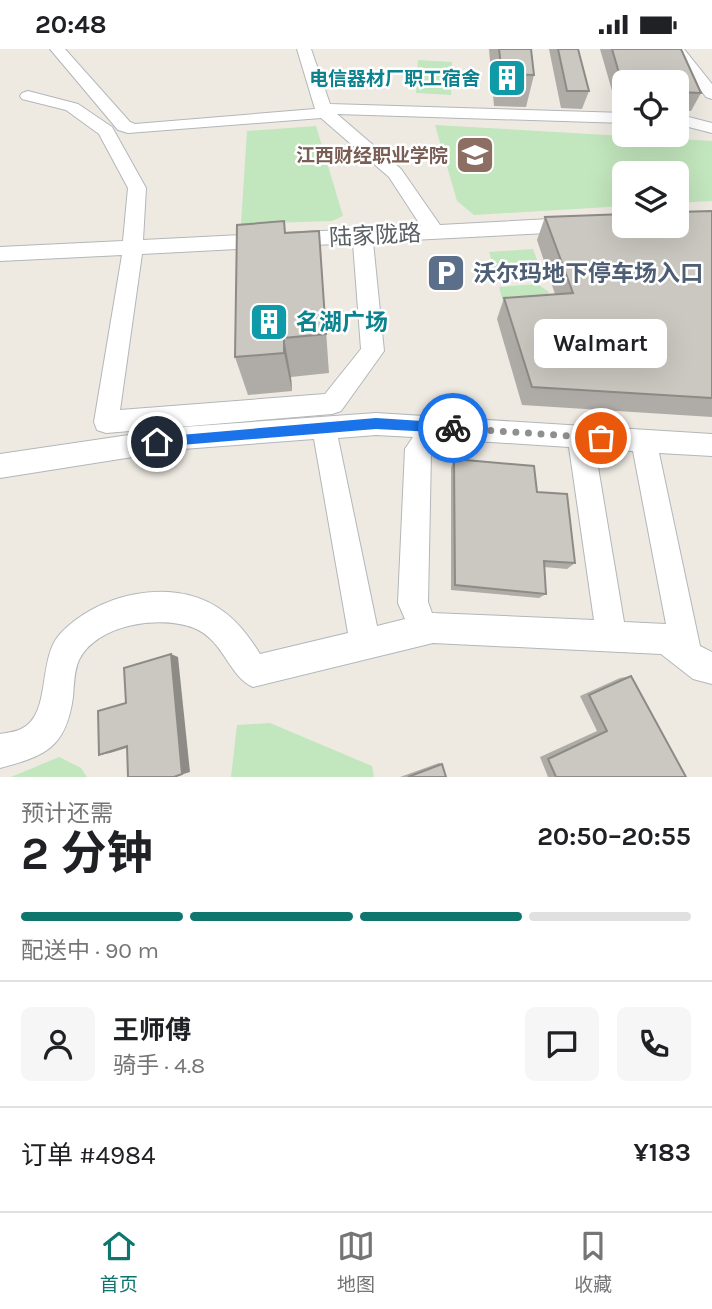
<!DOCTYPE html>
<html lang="zh">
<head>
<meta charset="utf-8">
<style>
	body { margin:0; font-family:Karla,"Noto Sans SC",sans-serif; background:#f6f6f6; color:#202124; height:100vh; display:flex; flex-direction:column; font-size:26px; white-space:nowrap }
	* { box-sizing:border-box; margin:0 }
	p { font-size:23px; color:#757577 }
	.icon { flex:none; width:38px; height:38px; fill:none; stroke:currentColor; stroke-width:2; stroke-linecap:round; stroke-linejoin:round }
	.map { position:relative; height:728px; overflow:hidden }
	.sheet { display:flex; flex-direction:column; background:#fff; flex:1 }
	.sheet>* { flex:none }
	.fabs { position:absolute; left:612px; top:21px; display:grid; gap:14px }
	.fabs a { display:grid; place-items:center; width:77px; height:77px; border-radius:10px; background:#fff; box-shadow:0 7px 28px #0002; font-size:35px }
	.pin { position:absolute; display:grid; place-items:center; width:60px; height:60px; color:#fff; margin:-30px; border:4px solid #fff; border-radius:50%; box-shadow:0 2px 7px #0007 }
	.courier { position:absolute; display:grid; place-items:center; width:70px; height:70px; margin:-35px; border:5px solid #1a73e8; border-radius:50%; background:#fff; color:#222; box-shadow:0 2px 9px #0007 }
	.bubble { position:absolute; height:49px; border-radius:10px; background:#fff; box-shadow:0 7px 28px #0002; font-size:23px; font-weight:700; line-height:49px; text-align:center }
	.head em { font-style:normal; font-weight:700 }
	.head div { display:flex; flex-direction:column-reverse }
	.head { display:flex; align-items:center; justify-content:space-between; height:119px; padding:0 21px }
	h1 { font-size:46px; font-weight:700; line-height:52px }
	.bar { display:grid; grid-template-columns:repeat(4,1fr); gap:10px 7px; align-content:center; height:84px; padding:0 21px }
	.bar i { height:9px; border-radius:5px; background:#e0e0e0 }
	.bar .current { background:#0f766e }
	.bar p { grid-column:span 4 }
	.line { display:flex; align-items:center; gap:18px; padding:0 21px; border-top:2px solid #e0e0e0 }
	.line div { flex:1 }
	.round { display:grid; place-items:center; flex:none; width:74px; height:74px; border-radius:10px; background:#f6f6f6 }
	.status { display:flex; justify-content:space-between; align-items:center; height:49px; padding:0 35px; background:#fff; direction:ltr }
	.status svg { height:19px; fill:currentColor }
	.tabs { display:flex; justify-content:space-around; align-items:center; height:98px; border-top:2px solid #e0e0e0; background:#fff; font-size:19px; color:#757577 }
	.tabs a { display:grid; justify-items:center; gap:4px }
	.tabs .current { color:#0f766e }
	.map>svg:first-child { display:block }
	.green { fill:#c2e6bd }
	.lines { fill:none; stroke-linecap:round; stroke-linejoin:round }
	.minor-casing { stroke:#b3b6ba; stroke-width:2 }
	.minor { fill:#fff; fill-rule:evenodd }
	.wall { fill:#afaba6 }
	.shaded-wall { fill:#8e8b87 }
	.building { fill:#cbc7c1; stroke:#8e8b87; stroke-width:2 }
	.route { fill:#1a73e8 }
	.done { stroke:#8e908f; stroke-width:7; stroke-dasharray:0 12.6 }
	.labels { text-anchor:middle; stroke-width:5; stroke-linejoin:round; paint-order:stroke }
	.far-culture-label { font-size:19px; font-weight:bold; fill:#0d838f; stroke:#fff; text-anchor:end }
	.far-education-label { font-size:19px; font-weight:bold; fill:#785e54; stroke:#fff; text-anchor:end }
	.street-label { font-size:23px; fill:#5a5f63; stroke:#fff }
	.service-label { font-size:23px; font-weight:bold; fill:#4e5e75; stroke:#fff; text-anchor:start }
	.culture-label { font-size:23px; font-weight:bold; fill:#0d838f; stroke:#fff; text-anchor:start }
</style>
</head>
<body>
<div class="status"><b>20:48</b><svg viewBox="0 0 49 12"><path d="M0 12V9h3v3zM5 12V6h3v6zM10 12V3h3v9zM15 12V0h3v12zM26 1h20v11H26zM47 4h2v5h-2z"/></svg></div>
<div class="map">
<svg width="712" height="728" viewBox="0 0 712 728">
	<rect width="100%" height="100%" fill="#eeeae2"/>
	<g class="green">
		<polygon points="418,11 452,13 451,46 416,44"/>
		<polygon points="435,76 712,92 712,152 677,154 677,124 625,124 625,157 474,166 457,152"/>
		<polygon points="316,77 343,167 332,172 241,175 247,82"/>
		<polygon points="533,200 540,219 534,227 497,229 489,203"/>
		<polygon points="537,235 548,242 554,260 506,264 499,238"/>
		<polygon points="270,674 372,717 374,728 231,728 237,676"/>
		<polygon points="59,708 81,719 87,728 11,728"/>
	</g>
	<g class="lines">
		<g class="minor-casing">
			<g id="minor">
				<path d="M 50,0 L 65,0 L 130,73 L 135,75 L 315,60 L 297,0 L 311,0 L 330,55 L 625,64 L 625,74 L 337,65 L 401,120 L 440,176 L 625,166 L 625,177 L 632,177 L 625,180 L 373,193 L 384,302 L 341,362 L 332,365 L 106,384 L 97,381 L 94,373 L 122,206 L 0,212 L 0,198 L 123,192 L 128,139 L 99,85 L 66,61 L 22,50 L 20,47 L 22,44 L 28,42 L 78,55 L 112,78 L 146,139 L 143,191 L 421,177 L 389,128 L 321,69 L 128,84 L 118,81 ZM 353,194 L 361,300 L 325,345 L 120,361 L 142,205 Z"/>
				<polygon points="669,0 684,0 712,35 712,50 706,48"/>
				<polygon points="677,65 712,74 712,84 677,75"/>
				<path d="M 376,364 L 712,385 L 712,407 L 659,404 L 700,597 L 712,603 L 712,635 L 693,630 L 661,605 L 433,594 L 253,638 C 229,628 224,591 194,579 C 160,566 97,575 79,611 C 74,621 74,637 73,648 C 66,699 45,707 0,719 L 0,685 C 6,684 15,683 21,680 C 52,666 37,610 60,585 C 97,545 170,528 217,558 C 236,570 248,586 260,605 L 348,584 L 314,390 L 183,400 L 0,429 L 0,405 L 183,378 ZM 376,386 L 413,388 L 405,400 L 398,554 L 405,570 L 377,577 L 338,389 ZM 444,390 L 569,398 L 594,571 L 432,564 L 428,553 L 431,404 ZM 595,400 L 633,402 L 666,575 L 624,573 Z"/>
			</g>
		</g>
		<use href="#minor" class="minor"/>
	</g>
	<g class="wall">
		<polygon points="489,0 531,0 534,26 526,58 494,57"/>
		<polygon points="549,0 578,0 589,42 582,60 561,59"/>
		<polygon points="600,0 681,0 701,44 691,62 677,61 677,33 625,33 625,59 617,59"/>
		<polygon points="712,162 712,368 522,356 497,270 504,249 555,245 537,191 545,168"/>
		<polygon points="319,182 329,324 291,328 292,342 248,346 235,308 286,184"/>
		<polygon points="454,410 537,443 575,514 567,520 544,518 546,545 539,549 451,541 451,419"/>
		<polygon points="631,627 686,728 548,728 540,708 597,682 580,647 620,629"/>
		<polygon points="439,714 442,715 446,728 400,728"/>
	</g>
	<g class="shaded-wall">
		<polygon points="284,289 291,328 292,342 284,304"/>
		<polygon points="171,605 178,608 190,723 174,728"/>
		<polygon points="136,696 110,704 99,706 127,697"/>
	</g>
	<g class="building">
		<polygon points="499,0 531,0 534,26 502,25"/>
		<polygon points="558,0 578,0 589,42 567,42"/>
		<polygon points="612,0 681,0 701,44 677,43 677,33 625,33 624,41"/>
		<polygon points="712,162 712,349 532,338 504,249 573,244 545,168 625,165 625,177 677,177 677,163"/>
		<polygon points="284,172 285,184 319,182 326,285 284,289 284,304 235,308 237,176"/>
		<polygon points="454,410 534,417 537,443 567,445 575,514 544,512 546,545 455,536"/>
		<polygon points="171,605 182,725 174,728 128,728 127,697 99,706 98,662 126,654 124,619"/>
		<polygon points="631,627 686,728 556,728 548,710 607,682 589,646"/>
		<polygon points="442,715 446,728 408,728"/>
	</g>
	<polygon class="route" points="376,369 453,374 459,379 453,384 376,380 157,398 151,393 157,388"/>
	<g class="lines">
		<polyline class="done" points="453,379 601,389"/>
	</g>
	<defs>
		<g id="building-square" transform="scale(2.0125)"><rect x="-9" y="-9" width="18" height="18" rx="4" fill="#0f9aa8" stroke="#fff"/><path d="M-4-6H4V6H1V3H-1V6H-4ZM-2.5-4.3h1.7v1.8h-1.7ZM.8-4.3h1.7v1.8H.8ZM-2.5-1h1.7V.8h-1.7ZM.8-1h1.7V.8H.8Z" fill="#fff"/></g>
		<g id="university-square" transform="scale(2.0125)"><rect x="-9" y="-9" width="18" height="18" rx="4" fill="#8d6e63" stroke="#fff"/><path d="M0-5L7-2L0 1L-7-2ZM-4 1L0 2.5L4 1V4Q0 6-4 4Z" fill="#fff"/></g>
		<g id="parking-square" transform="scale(2.0125)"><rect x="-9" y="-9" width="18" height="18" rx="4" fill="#5c6f8a" stroke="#fff"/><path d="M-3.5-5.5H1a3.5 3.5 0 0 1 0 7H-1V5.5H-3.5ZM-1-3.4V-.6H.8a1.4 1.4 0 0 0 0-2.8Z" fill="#fff"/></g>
	</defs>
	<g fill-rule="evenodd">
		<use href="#building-square" x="507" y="29"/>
		<use href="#university-square" x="475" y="106"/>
		<use href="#parking-square" x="446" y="224"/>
		<use href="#building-square" x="269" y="273"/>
	</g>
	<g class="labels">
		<g class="far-culture-label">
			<text x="480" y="36">电信器材厂职工宿舍</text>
		</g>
		<g class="far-education-label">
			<text x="448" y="113">江西财经职业学院</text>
		</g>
		<g class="street-label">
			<text transform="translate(375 186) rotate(-3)" y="8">陆家陇路</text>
		</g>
		<g class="service-label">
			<text x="473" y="232">沃尔玛地下停车场入口</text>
		</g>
		<g class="culture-label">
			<text x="296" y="281">名湖广场</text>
		</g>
	</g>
</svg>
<div class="fabs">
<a><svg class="icon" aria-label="locate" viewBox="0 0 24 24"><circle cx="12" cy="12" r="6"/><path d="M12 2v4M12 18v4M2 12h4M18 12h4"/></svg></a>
<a><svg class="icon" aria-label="layers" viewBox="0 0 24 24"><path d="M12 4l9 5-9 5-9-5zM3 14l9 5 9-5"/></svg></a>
</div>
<div class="pin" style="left:601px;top:389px;background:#ea580c"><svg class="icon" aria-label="bag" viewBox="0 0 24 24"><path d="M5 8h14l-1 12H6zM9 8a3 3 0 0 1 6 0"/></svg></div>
<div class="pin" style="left:157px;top:393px;background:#1f2937"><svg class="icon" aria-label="home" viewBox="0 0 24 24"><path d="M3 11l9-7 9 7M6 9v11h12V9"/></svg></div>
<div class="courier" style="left:453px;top:379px"><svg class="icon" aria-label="bike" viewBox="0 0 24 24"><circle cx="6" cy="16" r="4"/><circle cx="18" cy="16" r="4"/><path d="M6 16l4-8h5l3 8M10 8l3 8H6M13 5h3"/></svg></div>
<div class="bubble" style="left:534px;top:270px;width:133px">Walmart</div>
</div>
<section class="sheet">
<div class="head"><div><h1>2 分钟</h1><p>预计还需</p></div><em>20:50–20:55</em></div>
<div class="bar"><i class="current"></i><i class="current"></i><i class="current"></i><i></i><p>配送中 · 90 m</p></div>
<div class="line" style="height:126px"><a class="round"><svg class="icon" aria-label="person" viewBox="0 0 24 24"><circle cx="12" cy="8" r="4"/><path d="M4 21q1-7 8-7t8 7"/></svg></a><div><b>王师傅</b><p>骑手 · 4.8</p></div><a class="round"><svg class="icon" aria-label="chat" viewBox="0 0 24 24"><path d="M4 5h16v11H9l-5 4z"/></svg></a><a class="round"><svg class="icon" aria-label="phone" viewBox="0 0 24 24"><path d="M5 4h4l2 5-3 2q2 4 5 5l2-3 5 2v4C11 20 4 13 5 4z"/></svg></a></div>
<div class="line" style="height:91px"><div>订单 #4984</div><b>¥183</b></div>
</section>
<nav class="tabs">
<a class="current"><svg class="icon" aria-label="home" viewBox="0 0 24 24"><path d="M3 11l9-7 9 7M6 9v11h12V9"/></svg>首页</a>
<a><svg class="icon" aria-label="map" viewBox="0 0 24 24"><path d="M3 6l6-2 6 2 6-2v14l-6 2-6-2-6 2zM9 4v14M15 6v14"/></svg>地图</a>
<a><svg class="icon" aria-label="saved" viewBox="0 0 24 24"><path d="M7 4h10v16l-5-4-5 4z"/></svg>收藏</a>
</nav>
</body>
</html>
